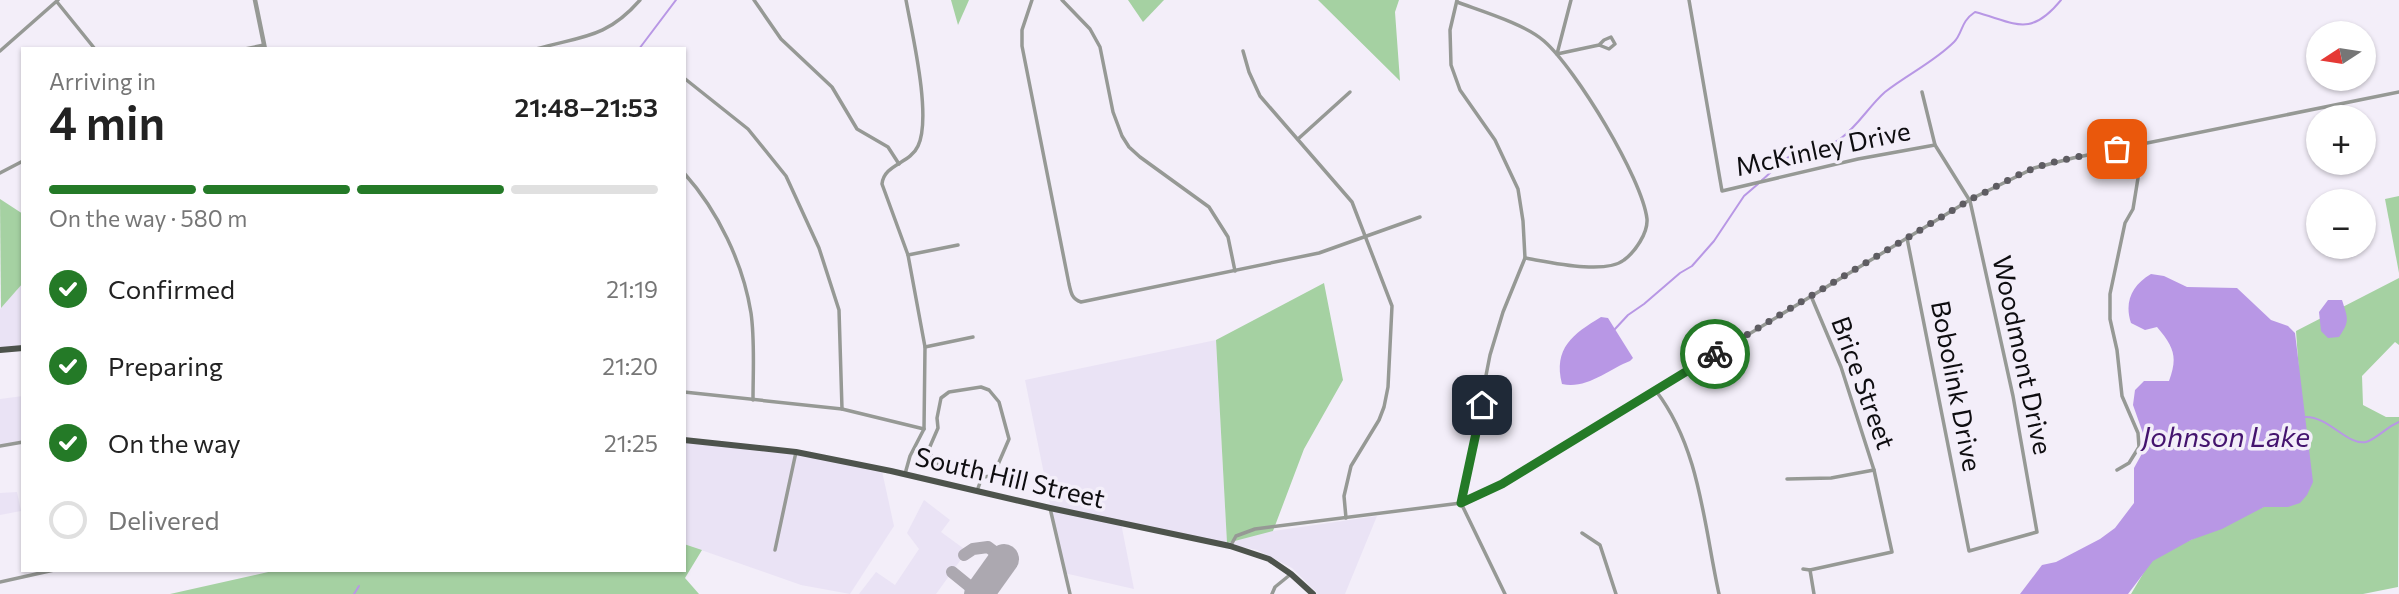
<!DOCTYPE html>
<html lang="en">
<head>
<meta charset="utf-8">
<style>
	body { margin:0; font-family:Commissioner,sans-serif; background:#f2f2f2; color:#222; height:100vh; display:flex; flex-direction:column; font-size:26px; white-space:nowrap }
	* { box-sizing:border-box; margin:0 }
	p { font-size:23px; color:#767676 }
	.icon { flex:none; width:38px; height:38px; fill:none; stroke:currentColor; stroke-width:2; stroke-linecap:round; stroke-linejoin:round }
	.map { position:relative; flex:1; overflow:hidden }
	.panel { position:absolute; left:21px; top:47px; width:665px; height:525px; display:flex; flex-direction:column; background:#fff; border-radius:0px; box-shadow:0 2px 5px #0004 }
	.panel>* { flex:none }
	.needle { width:46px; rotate:258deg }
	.tools { position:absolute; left:2306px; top:21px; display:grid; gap:14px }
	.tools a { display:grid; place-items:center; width:70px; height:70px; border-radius:50%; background:#fff; box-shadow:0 2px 5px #0004; font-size:35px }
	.pin { position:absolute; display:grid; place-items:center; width:60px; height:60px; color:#fff; margin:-30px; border-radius:14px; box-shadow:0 4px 10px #0006 }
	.courier { position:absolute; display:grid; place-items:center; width:70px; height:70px; margin:-35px; border:5px solid #247a27; border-radius:50%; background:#fff; color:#222; box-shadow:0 2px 9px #0007 }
	.summary em { font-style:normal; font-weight:600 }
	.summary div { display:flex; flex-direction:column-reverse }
	.summary { display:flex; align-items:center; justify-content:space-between; height:119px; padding:0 28px }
	h1 { font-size:46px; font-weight:600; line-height:52px }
	.bar { display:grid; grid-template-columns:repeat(4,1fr); gap:10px 7px; align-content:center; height:84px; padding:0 28px }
	.bar i { height:9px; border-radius:5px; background:#e0e0e0 }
	.bar .active { background:#247a27 }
	.bar p { grid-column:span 4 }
	ol { padding:0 28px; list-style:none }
	li { display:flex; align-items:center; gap:21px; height:77px }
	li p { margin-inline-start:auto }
	li .icon { padding:7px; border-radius:50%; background:#247a27; color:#fff; stroke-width:4 }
	li:last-child { color:#767676 }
	li i { width:38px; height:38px; border:4px solid #e0e0e0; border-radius:50% }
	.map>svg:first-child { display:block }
	.built { fill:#eae3f5 }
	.green { fill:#a5d1a2 }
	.water { fill:#b897e5 }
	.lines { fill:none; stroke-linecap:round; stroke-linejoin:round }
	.stream { stroke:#b897e5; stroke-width:2 }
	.taxiway { stroke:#aca8b0; stroke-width:12 }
	.runway { stroke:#aca8b0; stroke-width:30 }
	.minor { stroke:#969995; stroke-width:3.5 }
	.tertiary { stroke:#969995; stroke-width:4.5 }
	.primary { stroke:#4d534c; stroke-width:6 }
	.done { stroke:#5e5c62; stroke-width:7; stroke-dasharray:0 12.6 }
	.route { stroke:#247a27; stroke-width:9 }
	.labels { text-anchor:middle; stroke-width:7; stroke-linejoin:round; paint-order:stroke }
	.street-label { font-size:26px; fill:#0e0d10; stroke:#f3eef9 }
	.water-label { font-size:28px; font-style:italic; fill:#44136e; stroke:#f3eef9 }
</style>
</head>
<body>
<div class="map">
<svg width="2399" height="594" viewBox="0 0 2399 594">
	<rect width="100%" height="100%" fill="#f3eef9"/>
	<g class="built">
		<polygon points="23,283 23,348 0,349 0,309"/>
		<polygon points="1216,340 1227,543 1259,533 1377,516 1345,594 1318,594 1292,568 1257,550 1121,523 1134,589 1064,573 1025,380"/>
		<polygon points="23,396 23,442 0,446 0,399"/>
		<polygon points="684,442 789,453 882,471 894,526 850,594 801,585 684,544"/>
		<polygon points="17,492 21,511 0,515 0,493"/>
		<polygon points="924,500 950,520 941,532 967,551 936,594 859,594 876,572 895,585 919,549 907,533"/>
	</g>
	<g class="green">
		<polygon points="951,0 969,0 958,25"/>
		<polygon points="1128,0 1164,0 1143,22"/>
		<polygon points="1318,0 1399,0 1395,12 1400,81"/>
		<polygon points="2399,196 2399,273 2385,199"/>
		<polygon points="0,199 23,214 23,283 1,308"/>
		<polygon points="2399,278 2399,345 2395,342 2362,376 2363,405 2386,417 2399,417 2398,587 2363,594 2131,594 2153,557 2307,487 2296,331"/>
		<polygon points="1324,283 1343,380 1304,449 1273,531 1227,543 1216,340"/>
		<polygon points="684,544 702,550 685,578 699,594 170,594 277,570 684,570"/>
	</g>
	<g class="water">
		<path d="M 2151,274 L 2164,276 L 2187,287 L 2237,288 L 2271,320 L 2288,326 L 2295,333 L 2313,482 L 2307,495 L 2300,503 L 2288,507 L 2264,507 L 2222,529 L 2191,540 L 2153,561 L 2128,594 L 2020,594 L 2042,565 L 2056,562 L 2100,539 L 2115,528 L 2134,503 L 2134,468 L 2145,448 L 2145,439 L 2133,405 L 2135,390 L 2144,381 L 2169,381 C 2178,357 2174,347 2157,327 L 2145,330 L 2131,323 C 2124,302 2132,285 2151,274 Z"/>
		<path d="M 2328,300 L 2342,300 C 2348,319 2350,321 2339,337 L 2328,338 L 2321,331 L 2319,312 Z"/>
		<path d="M 1601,317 L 1608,318 L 1633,358 L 1630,361 C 1609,369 1586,390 1562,384 C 1553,348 1573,334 1601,317 Z"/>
	</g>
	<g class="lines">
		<g class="stream">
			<polyline points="639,49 676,0"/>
			<path d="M 1762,180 C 1774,170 1784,157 1800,151 C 1814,147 1828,148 1840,139 C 1858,126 1869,106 1885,92 C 1908,74 1934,62 1954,42 C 1963,33 1960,22 1975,12 C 2016,23 2030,38 2061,0"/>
			<polyline points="1615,329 1628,315 1644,304 1680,273 1692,266 1714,241 1744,196 1758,184"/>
			<path d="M 2305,417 C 2329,416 2347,446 2366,442 C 2375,440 2388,426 2399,422"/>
			<polyline points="354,594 359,586"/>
		</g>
		<g class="taxiway">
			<polyline points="964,555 973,549 988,547 1004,559"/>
			<polyline points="952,572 979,594"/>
		</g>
		<polyline class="runway" points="979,594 1004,559"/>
		<g class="minor">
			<polyline points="754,0 781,39 832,87 857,129 888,147 899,164"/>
			<path d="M 1032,0 L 1022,30 L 1022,46 L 1069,284 C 1071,293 1072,299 1081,302 L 1319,253 L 1420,217"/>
			<polyline points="1062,0 1090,29 1100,47 1113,112 1122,136 1129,147 1140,157 1209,207 1228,237 1235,271"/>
			<polyline points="1457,0 1450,30 1451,65 1460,90 1495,140 1518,189 1523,221 1525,258 1503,312 1490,355 1461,503 1505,594"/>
			<polyline points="1571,0 1557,54 1599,45 1604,40 1611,37 1615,44 1609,49 1599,45"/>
			<polyline points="1689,0 1722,191 1858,159 1935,145"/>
			<polyline points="57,2 95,49"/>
			<path d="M 1457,2 C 1481,11 1525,24 1544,41 C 1576,69 1642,178 1647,219 C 1648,233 1635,252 1624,260 C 1605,275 1549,262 1525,258"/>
			<polyline points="245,49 264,45"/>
			<polyline points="321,49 346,49"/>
			<polyline points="520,49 530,49"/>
			<path d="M 536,49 C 581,36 606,39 640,0"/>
			<polyline points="0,51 58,0"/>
			<polyline points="1243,51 1249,72 1260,96 1352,202 1392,306 1388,387 1384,407 1379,420 1351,466 1344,496 1346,518"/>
			<polyline points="684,78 748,129 786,176 819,248 839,310 842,409"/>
			<polyline points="1298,139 1350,92"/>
			<polyline points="0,173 23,161"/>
			<path d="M 684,173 C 718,211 743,263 751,313 C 755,341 753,371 753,400"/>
			<polyline points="1907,238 1969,551 2037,532 2013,396 1970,201 1935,145 1922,92"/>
			<polyline points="908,255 958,245"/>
			<polyline points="925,347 973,337"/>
			<polygon points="981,387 989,390 999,402 1009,439 993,476 982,477 939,465 928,451 938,428 937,418 941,398 949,392"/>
			<path d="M 1656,391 C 1700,448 1704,526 1719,594"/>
			<polyline points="684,392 842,409 924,429"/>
			<polyline points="0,446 23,442"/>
			<polyline points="2117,470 2129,463 2139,447 2138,433 2122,396 2117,350 2110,319 2110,294 2125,223 2133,209 2138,178 2136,146"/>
			<path d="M 905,474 L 910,456 L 924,429 L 925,347 L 908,255 L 882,184 C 884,164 910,164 918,146 C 932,117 912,33 906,0"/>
			<polyline points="1787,479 1831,478 1874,470"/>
			<polyline points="977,491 982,477"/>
			<polyline points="1050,508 1070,594"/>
			<polyline points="1582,533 1600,545 1616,594"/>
			<polyline points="1231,545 1236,536 1255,529 1461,503 1502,484 1973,198 2034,168 2073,158 2399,92"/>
			<polyline points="775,550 796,452"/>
			<polyline points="1803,569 1810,570 1892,552 1874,470 1841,367 1811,296"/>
			<polyline points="1810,570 1814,594"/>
			<polyline points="0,582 54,570"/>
			<polyline points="1272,594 1275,587 1291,574"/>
		</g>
		<polyline class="tertiary" points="255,0 265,49"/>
		<g class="primary">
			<polyline points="0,350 23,348"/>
			<polyline points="684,440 796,452 891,471 1050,508 1230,546 1269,559 1291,574 1313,594"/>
		</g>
	</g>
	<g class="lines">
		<path class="done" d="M 1715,354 L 1973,198 C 1993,189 2012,177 2032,169 C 2059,159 2089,155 2117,149"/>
		<polyline class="route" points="1482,405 1461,503 1502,484 1715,354"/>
	</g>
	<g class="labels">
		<g class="street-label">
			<text transform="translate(1823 149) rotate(-12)" y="9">McKinley Drive</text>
			<text transform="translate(2022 355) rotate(78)" y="9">Woodmont Drive</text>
			<text transform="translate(1863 383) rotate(70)" y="9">Brice Street</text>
			<text transform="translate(1956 386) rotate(79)" y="9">Bobolink Drive</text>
			<text transform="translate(1010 478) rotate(13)" y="9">South Hill Street</text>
		</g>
		<g class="water-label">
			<text x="2226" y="447">Johnson Lake</text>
		</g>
	</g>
</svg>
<div class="tools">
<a><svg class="needle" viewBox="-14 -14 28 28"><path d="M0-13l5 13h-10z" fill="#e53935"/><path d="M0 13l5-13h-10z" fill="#767676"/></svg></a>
<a>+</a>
<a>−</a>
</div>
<div class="pin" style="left:2117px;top:149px;background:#ea580c"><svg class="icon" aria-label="bag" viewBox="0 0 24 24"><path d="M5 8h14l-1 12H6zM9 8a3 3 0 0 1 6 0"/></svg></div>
<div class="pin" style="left:1482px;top:405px;background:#1f2937"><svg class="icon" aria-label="home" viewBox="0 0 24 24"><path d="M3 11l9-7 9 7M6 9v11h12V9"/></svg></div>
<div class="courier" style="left:1715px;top:354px"><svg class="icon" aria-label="bike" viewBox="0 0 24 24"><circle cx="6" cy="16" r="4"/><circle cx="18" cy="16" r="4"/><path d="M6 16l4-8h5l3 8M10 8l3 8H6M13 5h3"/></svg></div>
<section class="panel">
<div class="summary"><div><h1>4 min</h1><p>Arriving in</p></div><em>21:48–21:53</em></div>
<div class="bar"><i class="active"></i><i class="active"></i><i class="active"></i><i></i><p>On the way · 580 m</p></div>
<ol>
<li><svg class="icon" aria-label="check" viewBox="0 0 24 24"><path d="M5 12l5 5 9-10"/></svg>Confirmed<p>21:19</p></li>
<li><svg class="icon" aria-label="check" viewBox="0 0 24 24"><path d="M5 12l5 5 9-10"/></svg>Preparing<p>21:20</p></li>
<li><svg class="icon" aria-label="check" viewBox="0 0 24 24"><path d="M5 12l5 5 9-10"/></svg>On the way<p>21:25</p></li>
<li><i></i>Delivered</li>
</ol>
</section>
</div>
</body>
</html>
